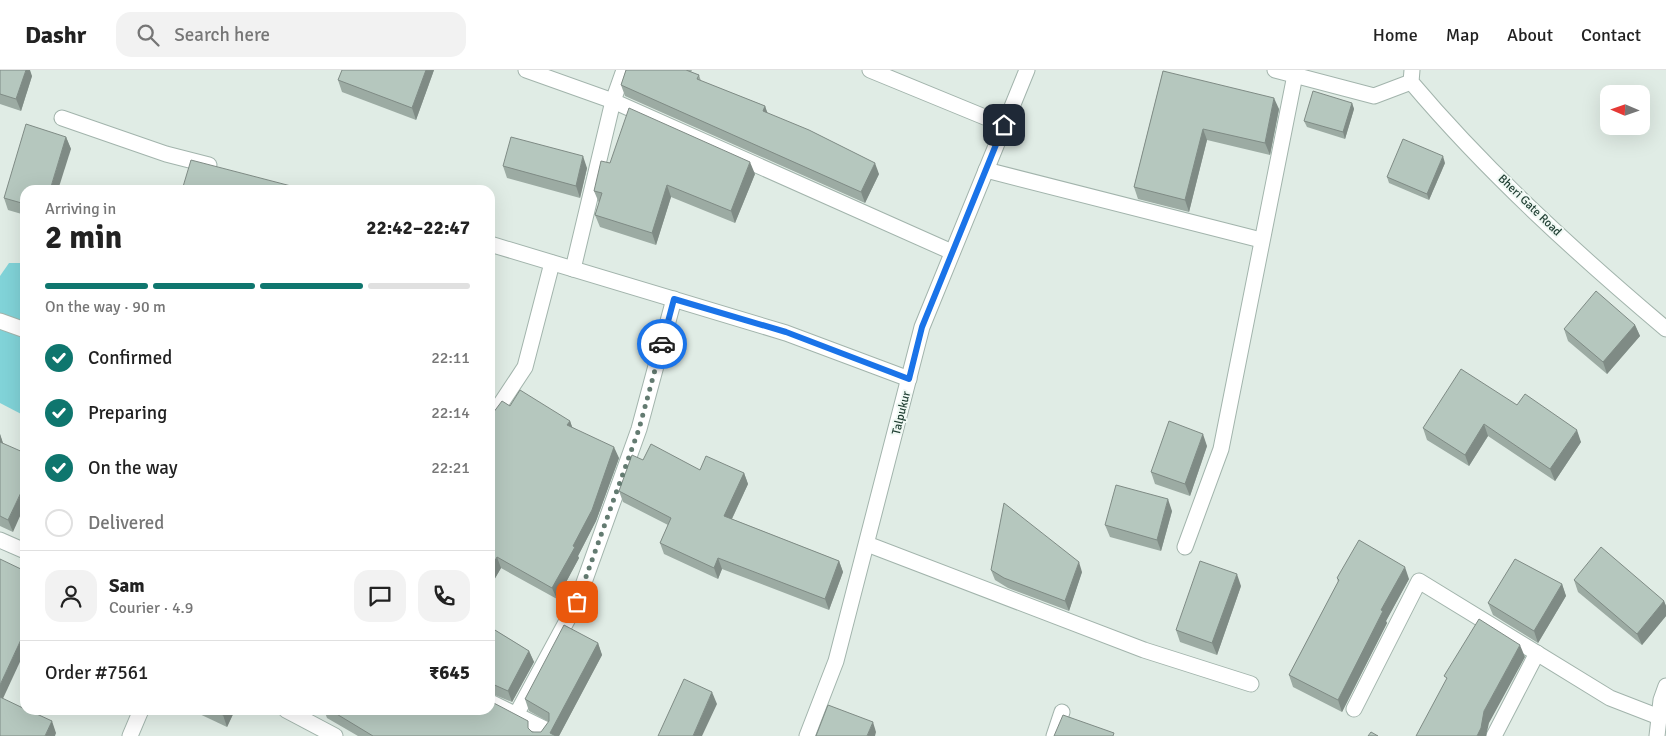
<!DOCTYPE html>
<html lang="en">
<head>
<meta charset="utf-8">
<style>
	body { margin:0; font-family:Signika,sans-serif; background:#f2f2f2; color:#222; height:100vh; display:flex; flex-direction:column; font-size:19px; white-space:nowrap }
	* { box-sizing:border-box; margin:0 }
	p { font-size:16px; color:#767676 }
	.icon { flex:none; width:28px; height:28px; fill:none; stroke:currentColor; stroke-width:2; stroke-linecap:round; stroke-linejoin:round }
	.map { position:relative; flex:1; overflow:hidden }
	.details { position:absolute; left:20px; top:115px; width:475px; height:530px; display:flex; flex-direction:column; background:#fff; border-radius:15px; box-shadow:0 5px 20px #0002 }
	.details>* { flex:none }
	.needle { width:32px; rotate:272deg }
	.buttons { position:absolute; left:1600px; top:15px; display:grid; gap:10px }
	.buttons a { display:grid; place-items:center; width:50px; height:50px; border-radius:10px; background:#fff; box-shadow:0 5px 20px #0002; font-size:25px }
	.pin { position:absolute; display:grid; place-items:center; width:42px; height:42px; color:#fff; margin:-21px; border-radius:10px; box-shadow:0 2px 8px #0006 }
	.courier { position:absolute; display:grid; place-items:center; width:50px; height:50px; margin:-25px; border:4px solid #1a73e8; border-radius:50%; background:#fff; color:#222; box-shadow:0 1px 6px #0007 }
	.overview em { font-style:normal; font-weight:700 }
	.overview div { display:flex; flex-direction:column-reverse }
	.overview { display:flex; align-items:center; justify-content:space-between; height:85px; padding:0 25px }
	h1 { font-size:32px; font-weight:700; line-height:38px }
	.bar { display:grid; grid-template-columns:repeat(4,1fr); gap:8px 5px; align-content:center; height:60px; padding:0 25px }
	.bar i { height:6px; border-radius:4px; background:#e0e0e0 }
	.bar .active { background:#0f766e }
	.bar p { grid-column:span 4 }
	.line { display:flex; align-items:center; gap:12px; padding:0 25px; border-top:1px solid #e0e0e0 }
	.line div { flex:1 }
	.round { display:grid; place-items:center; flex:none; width:52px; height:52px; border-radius:15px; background:#f2f2f2 }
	ol { padding:0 25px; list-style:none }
	li { display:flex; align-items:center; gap:15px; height:55px }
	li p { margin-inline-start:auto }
	li .icon { padding:5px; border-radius:50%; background:#0f766e; color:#fff; stroke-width:4 }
	li:last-child { color:#767676 }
	li i { width:28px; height:28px; border:2px solid #e0e0e0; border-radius:50% }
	header { display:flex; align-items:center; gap:30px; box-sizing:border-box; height:70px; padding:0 25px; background:#fff; border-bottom:1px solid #e0e0e0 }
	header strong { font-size:24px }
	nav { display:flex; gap:28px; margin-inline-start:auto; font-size:18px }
	.search { width:350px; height:45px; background:#f2f2f2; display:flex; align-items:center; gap:12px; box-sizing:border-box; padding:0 18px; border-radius:15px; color:#767676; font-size:19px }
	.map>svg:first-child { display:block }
	.water { fill:#81d3d8 }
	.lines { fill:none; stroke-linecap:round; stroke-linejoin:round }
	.minor-casing { stroke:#a2b4ac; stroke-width:17 }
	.minor { stroke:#fff; stroke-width:15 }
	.wall { fill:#9caba3 }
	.shaded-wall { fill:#7f8b85 }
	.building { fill:#b5c7be; stroke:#7f8b85 }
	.done { stroke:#637b71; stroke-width:5; stroke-dasharray:0 9 }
	.route { stroke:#1a73e8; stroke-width:6 }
	.labels { text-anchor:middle; stroke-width:4; stroke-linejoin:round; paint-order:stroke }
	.street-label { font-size:12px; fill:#1f3e32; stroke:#f0f9f4 }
</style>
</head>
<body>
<header>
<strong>Dashr</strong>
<div class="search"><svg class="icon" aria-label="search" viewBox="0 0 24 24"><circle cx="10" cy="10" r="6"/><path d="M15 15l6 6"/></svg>Search here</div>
<nav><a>Home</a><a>Map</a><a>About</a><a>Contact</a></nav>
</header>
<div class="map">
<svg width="1666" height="666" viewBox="0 0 1666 666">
	<rect width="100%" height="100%" fill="#e0ece5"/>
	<polygon class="water" points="9,193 25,193 25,346 0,333 0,206"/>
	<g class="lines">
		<g class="minor-casing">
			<g id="minor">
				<polyline points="526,0 613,31 952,182"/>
				<polyline points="870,0 1004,55"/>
				<polyline points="1275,0 1374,26 1411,12"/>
				<path d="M 1412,0 L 1411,12 C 1487,102 1576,183 1666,259"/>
				<polyline points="62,48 166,84 209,95"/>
				<polyline points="986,100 1261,170"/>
				<polyline points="490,174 786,263 909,309"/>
				<polyline points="573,199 613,31 624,0"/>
				<polyline points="0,251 25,260"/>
				<polyline points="490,350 525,297 552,193"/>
				<polyline points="0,470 25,481"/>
				<polyline points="867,474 1144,580 1251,614"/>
				<polyline points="1185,477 1221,379 1295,5"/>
				<polyline points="490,632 545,659 541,666"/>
				<polyline points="1354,639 1419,511 1610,628 1659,647"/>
				<polyline points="286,640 335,666"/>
				<polyline points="516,645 577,532 639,359 674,229"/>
				<polyline points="130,666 141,640"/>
				<polyline points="807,666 836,591 922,257 1027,0"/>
				<polyline points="1054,666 1062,642"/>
				<polyline points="1494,666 1537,583"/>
				<polyline points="1657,666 1661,630 1666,616"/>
			</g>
		</g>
		<use href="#minor" class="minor"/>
	</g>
	<g class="wall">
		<polygon points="0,0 32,6 21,41 0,34"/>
		<polygon points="434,0 416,50 342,22 338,10"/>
		<polygon points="626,0 692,0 691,2 699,5 701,11 765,36 767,43 879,104 865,133 625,26 621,15"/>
		<polygon points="1163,1 1279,39 1270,85 1207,70 1189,142 1138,129 1134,117"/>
		<polygon points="1352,33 1354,39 1345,69 1307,57 1304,51"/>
		<polygon points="66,67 71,79 25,120 25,145 8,140 4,128"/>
		<polygon points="610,93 755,104 735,153 671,127 656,175 600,157 595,145 599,133 594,121"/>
		<polygon points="1445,93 1429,130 1389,113 1387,107"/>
		<polygon points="503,96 587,98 580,128 507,108"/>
		<polygon points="1635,255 1640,266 1607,304 1568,271 1564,259"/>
		<polygon points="1517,335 1581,372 1555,411 1488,366 1469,396 1427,370 1423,358"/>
		<polygon points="510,336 570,351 572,357 619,388 596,451 578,486 579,488 557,529 501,498 490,517 490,347"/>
		<polygon points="0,364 3,374 13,462 0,456"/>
		<polygon points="1207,376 1190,426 1155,414 1151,402"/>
		<polygon points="643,390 700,400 744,403 748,414 732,449 839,491 843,502 829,540 722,499 718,509 664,484 660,473 668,455 623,432 619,421"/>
		<polygon points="1172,441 1161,481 1110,467 1105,455"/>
		<polygon points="991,500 1082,502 1069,541 1008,518 995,510"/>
		<polygon points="1337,508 1409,509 1386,551 1387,553 1342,642 1293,617 1289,605 1338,512"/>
		<polygon points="1574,510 1664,531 1666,536 1666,546 1642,575 1578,522"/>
		<polygon points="1562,514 1566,526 1538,573 1493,545 1488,533"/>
		<polygon points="1241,516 1217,585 1180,572 1176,560"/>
		<polygon points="490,557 529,581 534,592 512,632 490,623"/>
		<polygon points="598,573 602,585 559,666 358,666 327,648 324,640 490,640 532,662 541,662 549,652 529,641 525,629"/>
		<polygon points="191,640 235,640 227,657"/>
	</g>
	<g class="shaded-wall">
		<polygon points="26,0 30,0 32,6 21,41 16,29"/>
		<polygon points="426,0 434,0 416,50 412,38"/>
		<polygon points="1274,28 1279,39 1270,85 1265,73"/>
		<polygon points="1352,33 1354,39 1345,69 1343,62"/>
		<polygon points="765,36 769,47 763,41"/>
		<polygon points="1203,59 1207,70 1189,142 1185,130"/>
		<polygon points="66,67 71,79 58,120 50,120"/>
		<polygon points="583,86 587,98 580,128 576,116"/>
		<polygon points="1443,86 1445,93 1429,130 1427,124"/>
		<polygon points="750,92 755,104 735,153 731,141"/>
		<polygon points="875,93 879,104 865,133 861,122"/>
		<polygon points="667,115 671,127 656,175 652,163"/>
		<polygon points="1635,255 1640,266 1607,304 1603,292"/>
		<polygon points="570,351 574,362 567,355"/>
		<polygon points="1484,354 1488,366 1469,396 1465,385"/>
		<polygon points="1577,360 1581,372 1555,411 1550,399"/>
		<polygon points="0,364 4,376 0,379"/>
		<polygon points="1203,364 1207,376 1190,426 1185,414"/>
		<polygon points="614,377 619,388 596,451 578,486 579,488 557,529 552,518 573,476"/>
		<polygon points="744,403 748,414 728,457 724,446"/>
		<polygon points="25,414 25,435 13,462 8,450"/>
		<polygon points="1168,429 1172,441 1161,481 1157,470"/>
		<polygon points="497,487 501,498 490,517 490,499"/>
		<polygon points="718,488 722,499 718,509 714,498"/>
		<polygon points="839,491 843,502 829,540 825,529"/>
		<polygon points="1079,492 1082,502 1069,541 1065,531"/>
		<polygon points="1405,497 1409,509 1386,551 1387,553 1342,642 1338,630 1381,540"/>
		<polygon points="1237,504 1241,516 1217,585 1212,573"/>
		<polygon points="1562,514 1566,526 1538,573 1534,561"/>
		<polygon points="1664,531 1666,536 1666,546 1642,575 1637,564"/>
		<polygon points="25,561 25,581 0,635 0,615"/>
		<polygon points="598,573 602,585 559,666 551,666 550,663"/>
		<polygon points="1520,575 1525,587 1489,653 1486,666 1477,666 1484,641"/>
		<polygon points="529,581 534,592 512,632 508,621"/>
		<polygon points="712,622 717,634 702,666 693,666"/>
		<polygon points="225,640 235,640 227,657 223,645"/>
		<polygon points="52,651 56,663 55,666 45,666"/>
		<polygon points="873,652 876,662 875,666 867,666"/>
	</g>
	<g class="building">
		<polygon points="0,0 26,0 16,29 0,24"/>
		<polygon points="342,0 426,0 412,38 338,10"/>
		<polygon points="626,0 686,0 699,5 697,9 765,36 763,41 809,60 875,93 861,122 621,15"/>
		<polygon points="1163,1 1274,28 1265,73 1203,59 1185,130 1134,117"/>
		<polygon points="1313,21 1352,33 1343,62 1304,51"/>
		<polygon points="629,38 750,92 731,141 667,115 652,163 595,145 602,123 594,121 601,91 610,93"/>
		<polygon points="26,54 66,67 50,120 25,120 25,134 4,128"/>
		<polygon points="511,67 583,86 576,116 503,96"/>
		<polygon points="1403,69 1443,86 1427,124 1387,107"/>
		<polygon points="191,90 291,116 301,120 182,120"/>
		<polygon points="1596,221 1635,255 1603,292 1564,259"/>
		<polygon points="1461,299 1517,335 1525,324 1577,360 1550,399 1484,354 1465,385 1423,358"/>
		<polygon points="520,320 570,351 567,355 614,377 592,440 573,476 575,477 552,518 497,487 490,499 490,347 502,331 510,336"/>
		<polygon points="1169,351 1203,364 1185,414 1151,402"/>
		<polygon points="0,372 25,383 25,414 8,450 0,446"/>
		<polygon points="651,374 700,400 706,386 744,403 724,446 839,491 825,529 718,488 714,498 660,473 671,448 619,421 632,385 643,390"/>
		<polygon points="1116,415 1168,429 1157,470 1105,455"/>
		<polygon points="1004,433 1079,492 1065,531 1004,508 991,500"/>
		<polygon points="1359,470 1405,497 1381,540 1383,541 1338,630 1289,605 1339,510 1337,508"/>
		<polygon points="1601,477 1664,531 1637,564 1574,510"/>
		<polygon points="0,489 25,501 25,561 0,615"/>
		<polygon points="1515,489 1562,514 1534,561 1488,533"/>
		<polygon points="1200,491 1237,504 1212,573 1176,560"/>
		<polygon points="1479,549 1520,575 1484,641 1481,658 1477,666 1416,666 1447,608 1444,606"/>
		<polygon points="564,555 598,573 550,663 556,666 373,666 330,640 490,640 490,631 528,651 528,658 532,662 541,662 549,651 549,643 525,629"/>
		<polygon points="490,557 529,581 508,621 490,613"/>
		<polygon points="684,609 712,622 693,666 658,666"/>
		<polygon points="0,627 25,639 25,640 28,640 52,651 45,666 0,666"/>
		<polygon points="828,635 873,652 867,666 816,666"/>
		<polygon points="212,640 225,640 223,645"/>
		<polygon points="1063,645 1114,663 1113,666 1054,666"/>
		<polygon points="1371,662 1378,666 1368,666"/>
	</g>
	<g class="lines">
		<polyline class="done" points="577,532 639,359 662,274"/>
		<polyline class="route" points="662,274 674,229 786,262 909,309 922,257 1004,55"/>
	</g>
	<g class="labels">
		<g class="street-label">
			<text transform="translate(1530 135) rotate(44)" y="4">Bheri Gate Road</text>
			<text transform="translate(901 343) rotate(-76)" y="4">Talpukur</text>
		</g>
	</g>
</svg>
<div class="buttons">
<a><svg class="needle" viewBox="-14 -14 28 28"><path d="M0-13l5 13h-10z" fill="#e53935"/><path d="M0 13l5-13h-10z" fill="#767676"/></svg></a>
</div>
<div class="pin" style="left:577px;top:532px;background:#ea580c"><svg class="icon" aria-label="bag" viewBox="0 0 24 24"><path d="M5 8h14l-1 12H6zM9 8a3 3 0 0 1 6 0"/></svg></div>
<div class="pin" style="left:1004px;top:55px;background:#1f2937"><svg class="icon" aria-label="home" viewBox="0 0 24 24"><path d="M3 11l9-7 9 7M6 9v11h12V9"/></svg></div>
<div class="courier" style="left:662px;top:274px"><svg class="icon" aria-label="car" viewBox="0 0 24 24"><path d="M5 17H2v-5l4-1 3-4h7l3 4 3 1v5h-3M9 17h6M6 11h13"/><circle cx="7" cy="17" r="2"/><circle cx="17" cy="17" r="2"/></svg></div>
<section class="details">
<div class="overview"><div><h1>2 min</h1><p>Arriving in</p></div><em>22:42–22:47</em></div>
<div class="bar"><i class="active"></i><i class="active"></i><i class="active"></i><i></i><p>On the way · 90 m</p></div>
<ol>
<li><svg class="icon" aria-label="check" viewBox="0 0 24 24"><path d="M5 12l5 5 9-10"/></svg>Confirmed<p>22:11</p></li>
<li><svg class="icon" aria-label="check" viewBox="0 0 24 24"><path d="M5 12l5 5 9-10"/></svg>Preparing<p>22:14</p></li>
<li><svg class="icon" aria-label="check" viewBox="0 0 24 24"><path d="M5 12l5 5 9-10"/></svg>On the way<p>22:21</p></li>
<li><i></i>Delivered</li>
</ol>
<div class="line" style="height:90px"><a class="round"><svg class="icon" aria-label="person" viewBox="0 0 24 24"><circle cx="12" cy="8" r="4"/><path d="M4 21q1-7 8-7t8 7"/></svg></a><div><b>Sam</b><p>Courier · 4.9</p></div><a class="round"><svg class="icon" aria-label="chat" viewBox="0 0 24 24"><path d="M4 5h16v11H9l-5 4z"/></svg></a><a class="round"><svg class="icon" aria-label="phone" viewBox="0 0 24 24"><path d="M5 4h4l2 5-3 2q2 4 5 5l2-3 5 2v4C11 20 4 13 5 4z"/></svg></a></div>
<div class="line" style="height:65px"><div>Order #7561</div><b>₹645</b></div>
</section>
</div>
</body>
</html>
